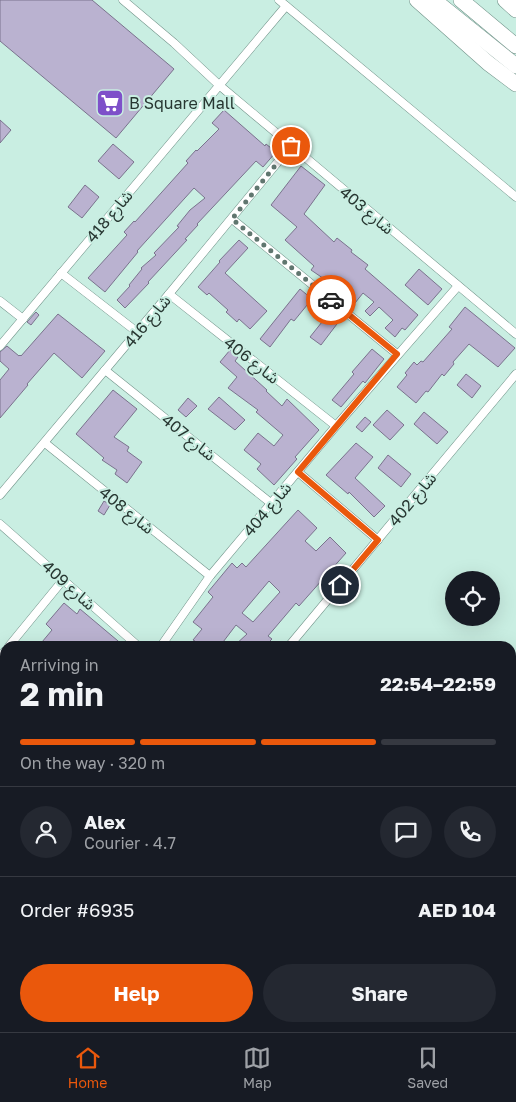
<!DOCTYPE html>
<html lang="en">
<head>
<meta charset="utf-8">
<style>
	body { margin:0; font-family:"Golos Text","Noto Sans Arabic",sans-serif; background:#242831; color:#f1f3f6; height:100vh; display:flex; flex-direction:column; font-size:19px; white-space:nowrap }
	* { box-sizing:border-box; margin:0 }
	p { font-size:16px; color:#9ea1a6 }
	.icon { flex:none; width:28px; height:28px; fill:none; stroke:currentColor; stroke-width:2; stroke-linecap:round; stroke-linejoin:round }
	.map { position:relative; flex:1; overflow:hidden }
	.sheet { position:absolute; left:0px; top:641px; width:516px; height:391px; display:flex; flex-direction:column; background:#171b24; border-radius:15px 15px 0 0; box-shadow:0 5px 20px #0002 }
	.sheet>* { flex:none }
	.controls { position:absolute; left:445px; top:571px; display:grid; gap:10px }
	.controls a { display:grid; place-items:center; width:55px; height:55px; border-radius:50%; background:#171b24; box-shadow:0 5px 20px #0002; font-size:25px }
	.pin { position:absolute; display:grid; place-items:center; width:42px; height:42px; color:#fff; margin:-21px; border:2px solid #fff; border-radius:50%; box-shadow:0 1px 5px #0007 }
	.courier { position:absolute; display:grid; place-items:center; width:50px; height:50px; margin:-25px; border:4px solid #ea580c; border-radius:50%; background:#fff; color:#222; box-shadow:0 1px 6px #0007 }
	.overview em { font-style:normal; font-weight:700 }
	.overview div { display:flex; flex-direction:column-reverse }
	.overview { display:flex; align-items:center; justify-content:space-between; height:85px; padding:0 20px }
	h1 { font-size:32px; font-weight:700; line-height:38px }
	.bar { display:grid; grid-template-columns:repeat(4,1fr); gap:8px 5px; align-content:center; height:60px; padding:0 20px }
	.bar i { height:6px; border-radius:4px; background:#363941 }
	.bar .active { background:#ea580c }
	.bar p { grid-column:span 4 }
	.line { display:flex; align-items:center; gap:12px; padding:0 20px; border-top:1px solid #363941 }
	.line div { flex:1 }
	.round { display:grid; place-items:center; flex:none; width:52px; height:52px; border-radius:26px; background:#242831 }
	.primary-button { display:flex; gap:10px; margin-top:auto; padding:10px 20px }
	.primary-button a { flex:1; height:58px; border-radius:30px; background:#ea580c; color:#fff; font-size:20px; font-weight:700; line-height:58px; text-align:center }
	.primary-button a+a { background:#242831; color:#f1f3f6 }
	.tab-bar { display:flex; justify-content:space-around; align-items:center; height:70px; border-top:1px solid #363941; background:#171b24; font-size:14px; color:#9ea1a6 }
	.tab-bar a { display:grid; justify-items:center; gap:2px }
	.tab-bar .active { color:#ea580c }
	.map>svg:first-child { display:block }
	.building { fill:#bab2d0; stroke:#7a738d; fill-rule:evenodd }
	.lines { fill:none; stroke-linecap:round; stroke-linejoin:round }
	.street-casing { stroke:#719389; stroke-width:9 }
	.highway-casing { stroke:#719389; stroke-width:16 }
	.street { stroke:#fff; stroke-width:8 }
	.highway { stroke:#fff; stroke-width:15 }
	.done { stroke:#60766f; stroke-width:5; stroke-dasharray:0 9 }
	.route { stroke:#ea580c; stroke-width:6 }
	.labels { text-anchor:middle; stroke-width:4; stroke-linejoin:round; paint-order:stroke }
	.poi-label { font-size:16px; fill:#273631; stroke:#c9eee2; text-anchor:start }
	.street-label { font-size:16px; fill:#273631; stroke:#c9eee2 }
</style>
</head>
<body>
<div class="map">
<svg width="516" height="1032" viewBox="0 0 516 1032">
	<rect width="100%" height="100%" fill="#c9eee2"/>
	<g class="building">
		<polygon points="0,0 92,0 174,69 116,138 0,41"/>
		<polygon points="224,110 265,146 266,144 276,152 263,167 256,161 197,224 198,225 185,239 187,240 148,282 149,283 125,308 117,300 130,286 129,285 142,269 141,268 156,255 154,253 179,227 177,226 190,210 205,198 194,188 137,251 138,252 105,292 88,278 127,235 124,232 134,221 135,222 188,163 186,161 196,150 197,151 219,129 212,123"/>
		<polygon points="0,120 11,130 0,143"/>
		<polygon points="113,144 134,162 119,179 98,161"/>
		<polygon points="301,166 325,185 304,214 334,242 337,238 352,250 351,252 368,265 365,269 418,315 405,330 402,328 395,337 385,328 393,320 379,307 370,316 365,311 374,302 363,293 351,308 346,303 349,300 336,287 311,270 314,266 285,240 297,227 271,205"/>
		<polygon points="85,185 99,197 82,218 68,207"/>
		<polygon points="239,240 248,248 225,273 267,311 250,329 239,319 237,322 226,312 228,310 209,293 207,295 198,287 220,262 219,261"/>
		<polygon points="419,269 442,289 428,305 405,285"/>
		<polygon points="300,289 312,299 294,321 291,319 270,347 260,339"/>
		<polygon points="465,307 515,348 498,367 469,344 453,362 454,364 444,376 442,374 428,392 426,391 416,403 397,387 407,375 405,373 414,362 417,365 421,361 423,362 452,329 449,327"/>
		<polygon points="36,312 39,315 31,325 27,322"/>
		<polygon points="330,312 340,320 321,345 310,337"/>
		<polygon points="58,314 105,351 82,378 54,353 27,384 28,385 0,418 0,380 9,369 0,361 0,352 7,346 19,356 20,355 21,356"/>
		<polygon points="372,349 384,359 365,383 363,381 341,407 332,400 354,374 352,372"/>
		<polygon points="230,350 238,357 235,361 267,390 266,391 282,406 287,399 319,430 295,457 297,459 274,485 257,469 261,464 244,450 258,433 274,446 283,435 256,412 258,410 228,388 237,377 220,362"/>
		<polygon points="466,374 481,386 472,398 457,385"/>
		<polygon points="113,390 137,409 114,437 129,447 127,451 142,462 127,483 115,474 117,470 102,460 104,458 76,434"/>
		<polygon points="219,397 245,420 235,430 208,409"/>
		<polygon points="188,398 197,406 186,417 178,410"/>
		<polygon points="387,410 404,425 390,440 373,425"/>
		<polygon points="424,412 448,432 437,444 414,424"/>
		<polygon points="365,417 371,422 362,432 356,427"/>
		<polygon points="356,443 373,457 355,478 385,506 374,517 349,492 348,494 326,475"/>
		<polygon points="388,455 411,474 401,487 378,468"/>
		<polygon points="104,501 110,505 104,515 98,511"/>
		<path d="M 298,510 L 317,528 L 305,541 L 316,551 L 330,537 L 346,553 L 299,606 L 296,603 L 268,636 L 272,639 L 265,646 L 234,646 L 247,634 L 236,625 L 220,646 L 191,646 L 195,641 L 193,640 L 202,629 L 193,622 L 213,597 L 208,592 L 232,563 L 237,568 L 242,563 L 246,567 ZM 269,581 L 280,592 L 253,622 L 242,613 Z"/>
		<polygon points="64,603 77,614 80,609 124,646 47,646 42,642 52,630 46,624"/>
	</g>
	<g class="lines">
		<g class="street-casing">
			<g id="street">
				<polyline points="123,0 174,43 219,85 516,334"/>
				<polyline points="279,0 516,197"/>
				<polyline points="232,219 397,354"/>
				<polyline points="61,273 137,332"/>
				<polyline points="169,294 336,426"/>
				<polyline points="0,301 23,319"/>
				<polyline points="0,346 286,6"/>
				<polyline points="105,370 272,504"/>
				<polyline points="45,443 210,576"/>
				<polyline points="298,472 378,540"/>
				<polyline points="0,495 169,294 291,146"/>
				<polyline points="0,524 138,646"/>
				<polyline points="9,646 63,580"/>
				<polyline points="161,646 210,576 336,426 458,286"/>
				<polyline points="289,646 516,374"/>
				<polyline points="0,657 5,651"/>
				<polyline points="0,673 5,677"/>
				<polyline points="433,1028 439,1032"/>
			</g>
		</g>
		<g class="highway-casing">
			<g id="highway">
				<polyline points="417,0 488,63 516,84"/>
				<polyline points="434,0 516,66"/>
				<polyline points="461,0 516,46"/>
				<polyline points="505,0 516,10"/>
			</g>
		</g>
		<use href="#street" class="street"/>
		<use href="#highway" class="highway"/>
	</g>
	<g class="lines">
		<polyline class="done" points="291,146 232,219 331,300"/>
		<polyline class="route" points="331,300 397,354 298,472 378,540 340,585"/>
	</g>
	<defs>
		<g id="supermarket-square" transform="scale(1.4375)"><rect x="-9" y="-9" width="18" height="18" rx="4" fill="#7e50c9" stroke="#c9eee2"/><path d="M-6-5.5h2.5l.6 2H6L4.5 2H-2.5L-4.4-4H-6ZM-1.5 3.2a1.3 1.3 0 1 0 .1 0ZM3 3.2a1.3 1.3 0 1 0 .1 0Z" fill="#fff"/></g>
	</defs>
	<g fill-rule="evenodd">
		<use href="#supermarket-square" x="110" y="103"/>
	</g>
	<g class="labels">
		<g class="poi-label">
			<text x="129" y="109">B Square Mall</text>
		</g>
		<g class="street-label">
			<text transform="translate(367 210) rotate(40)" y="6">شارع 403</text>
			<text transform="translate(109 216) rotate(-50)" y="6">شارع 418</text>
			<text transform="translate(147 321) rotate(-50)" y="6">شارع 416</text>
			<text transform="translate(252 360) rotate(38)" y="6">شارع 406</text>
			<text transform="translate(189 437) rotate(39)" y="6">شارع 407</text>
			<text transform="translate(412 499) rotate(-50)" y="6">شارع 402</text>
			<text transform="translate(267 509) rotate(-50)" y="6">شارع 404</text>
			<text transform="translate(127 510) rotate(39)" y="6">شارع 408</text>
			<text transform="translate(69 585) rotate(42)" y="6">شارع 409</text>
		</g>
	</g>
</svg>
<div class="controls">
<a><svg class="icon" aria-label="locate" viewBox="0 0 24 24"><circle cx="12" cy="12" r="6"/><path d="M12 2v4M12 18v4M2 12h4M18 12h4"/></svg></a>
</div>
<div class="pin" style="left:291px;top:146px;background:#ea580c"><svg class="icon" aria-label="bag" viewBox="0 0 24 24"><path d="M5 8h14l-1 12H6zM9 8a3 3 0 0 1 6 0"/></svg></div>
<div class="pin" style="left:340px;top:585px;background:#1f2937"><svg class="icon" aria-label="home" viewBox="0 0 24 24"><path d="M3 11l9-7 9 7M6 9v11h12V9"/></svg></div>
<div class="courier" style="left:331px;top:300px"><svg class="icon" aria-label="car" viewBox="0 0 24 24"><path d="M5 17H2v-5l4-1 3-4h7l3 4 3 1v5h-3M9 17h6M6 11h13"/><circle cx="7" cy="17" r="2"/><circle cx="17" cy="17" r="2"/></svg></div>
<section class="sheet">
<div class="overview"><div><h1>2 min</h1><p>Arriving in</p></div><em>22:54–22:59</em></div>
<div class="bar"><i class="active"></i><i class="active"></i><i class="active"></i><i></i><p>On the way · 320 m</p></div>
<div class="line" style="height:90px"><a class="round"><svg class="icon" aria-label="person" viewBox="0 0 24 24"><circle cx="12" cy="8" r="4"/><path d="M4 21q1-7 8-7t8 7"/></svg></a><div><b>Alex</b><p>Courier · 4.7</p></div><a class="round"><svg class="icon" aria-label="chat" viewBox="0 0 24 24"><path d="M4 5h16v11H9l-5 4z"/></svg></a><a class="round"><svg class="icon" aria-label="phone" viewBox="0 0 24 24"><path d="M5 4h4l2 5-3 2q2 4 5 5l2-3 5 2v4C11 20 4 13 5 4z"/></svg></a></div>
<div class="line" style="height:65px"><div>Order #6935</div><b>AED 104</b></div>
<div class="primary-button"><a>Help</a><a>Share</a></div>
</section>
</div>
<nav class="tab-bar">
<a class="active"><svg class="icon" aria-label="home" viewBox="0 0 24 24"><path d="M3 11l9-7 9 7M6 9v11h12V9"/></svg>Home</a>
<a><svg class="icon" aria-label="map" viewBox="0 0 24 24"><path d="M3 6l6-2 6 2 6-2v14l-6 2-6-2-6 2zM9 4v14M15 6v14"/></svg>Map</a>
<a><svg class="icon" aria-label="saved" viewBox="0 0 24 24"><path d="M7 4h10v16l-5-4-5 4z"/></svg>Saved</a>
</nav>
</body>
</html>
